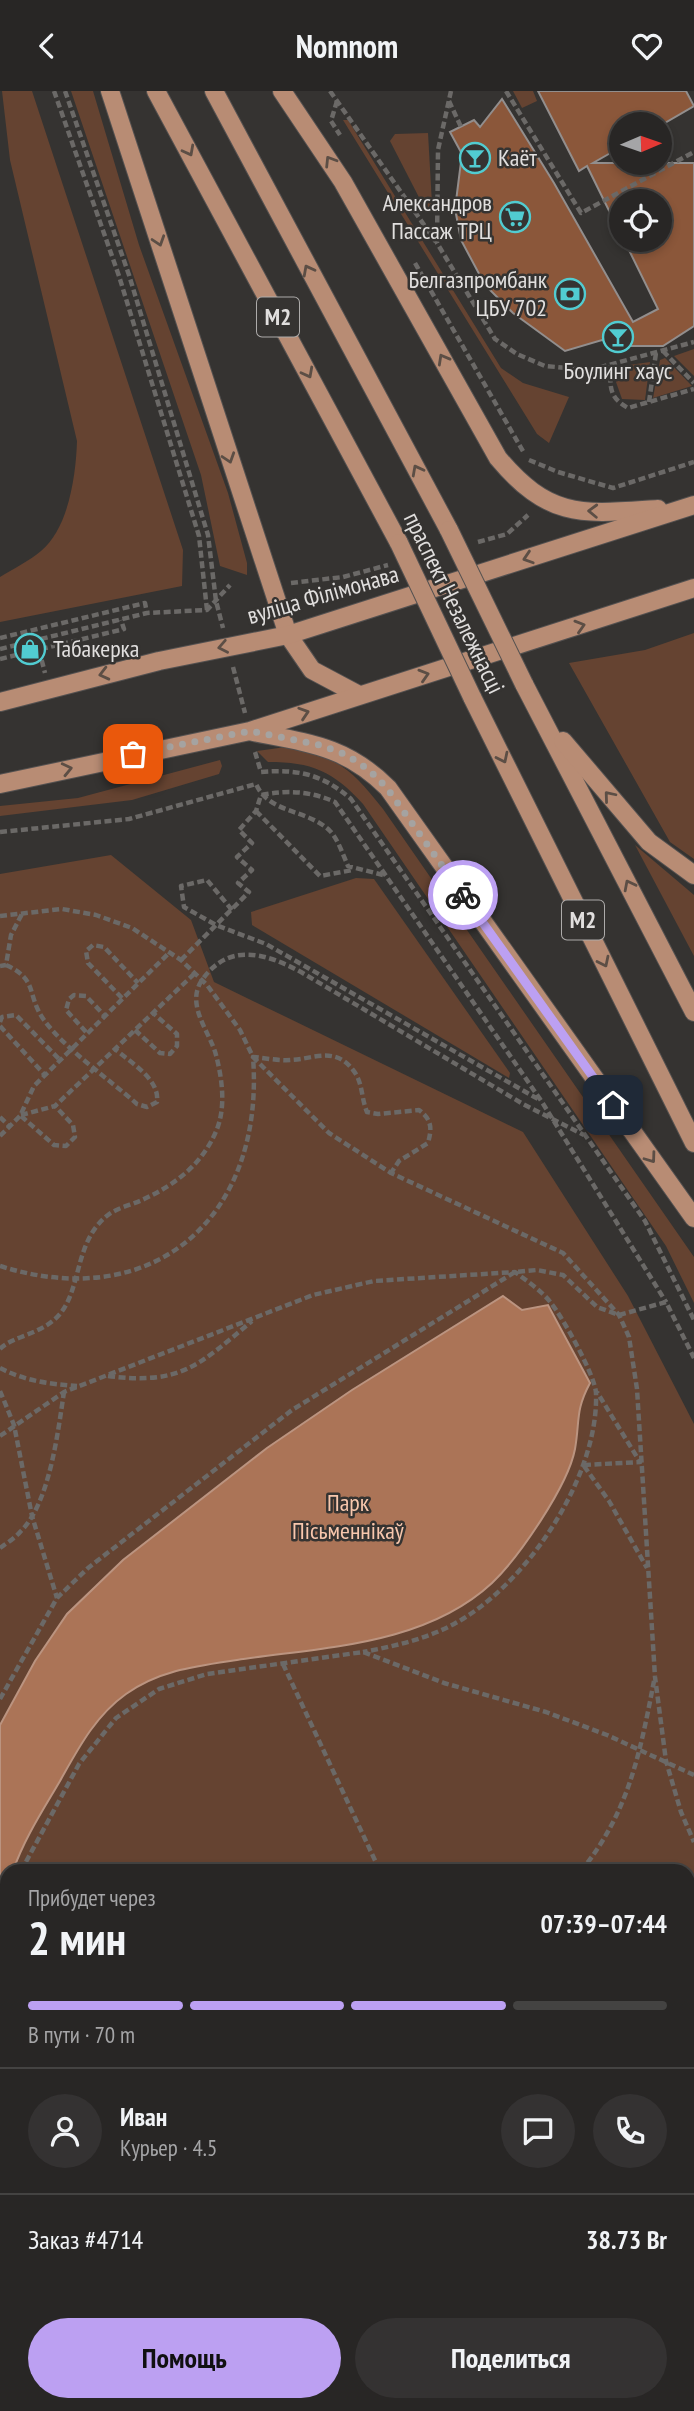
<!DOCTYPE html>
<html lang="ru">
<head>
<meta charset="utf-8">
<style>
	body { margin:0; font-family:"PT Sans Narrow",sans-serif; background:#343232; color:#f1f3f6; height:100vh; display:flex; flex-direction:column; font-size:26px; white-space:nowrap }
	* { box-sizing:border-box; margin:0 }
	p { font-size:23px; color:#a5a5a7 }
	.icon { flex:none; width:38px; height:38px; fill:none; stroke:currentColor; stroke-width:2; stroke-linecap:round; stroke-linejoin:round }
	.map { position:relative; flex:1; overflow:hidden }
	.panel { position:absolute; left:0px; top:1773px; width:695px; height:548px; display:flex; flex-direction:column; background:#282625; border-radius:21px 21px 0 0; box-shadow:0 4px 10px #0003,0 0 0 2px #444342 }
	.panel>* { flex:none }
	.needle { width:46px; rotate:88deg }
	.controls { position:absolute; left:609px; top:21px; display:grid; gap:14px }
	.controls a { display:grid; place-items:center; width:63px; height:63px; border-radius:50%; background:#282625; box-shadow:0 4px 10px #0003,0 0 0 2px #444342; font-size:35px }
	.pin { position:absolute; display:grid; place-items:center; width:60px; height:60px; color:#fff; margin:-30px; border-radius:14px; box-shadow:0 4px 10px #0006 }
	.courier { position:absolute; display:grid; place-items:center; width:70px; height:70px; margin:-35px; border:5px solid #bca0f2; border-radius:50%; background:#fff; color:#222; box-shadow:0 2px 9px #0007 }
	.headline em { font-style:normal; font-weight:700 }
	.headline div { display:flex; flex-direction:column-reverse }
	.headline { display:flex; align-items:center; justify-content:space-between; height:119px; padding:0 28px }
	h1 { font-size:46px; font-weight:700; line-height:52px }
	.bar { display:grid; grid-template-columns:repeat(4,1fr); gap:10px 7px; align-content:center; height:84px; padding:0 28px }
	.bar i { height:9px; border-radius:5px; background:#444342 }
	.bar .active { background:#bca0f2 }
	.bar p { grid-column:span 4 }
	.line { display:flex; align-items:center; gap:18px; padding:0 28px; border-top:2px solid #444342 }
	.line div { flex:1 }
	.round { display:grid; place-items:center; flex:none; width:74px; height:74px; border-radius:37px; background:#343232 }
	.cta { display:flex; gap:14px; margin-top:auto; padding:14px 28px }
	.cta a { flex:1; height:80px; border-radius:42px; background:#bca0f2; color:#111; font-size:28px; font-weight:700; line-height:80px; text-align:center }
	.cta a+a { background:#343232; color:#f1f3f6 }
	header { display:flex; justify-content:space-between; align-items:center; height:91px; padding:0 28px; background:#282625; font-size:32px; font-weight:700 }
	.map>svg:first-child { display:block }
	.green { fill:#654331 }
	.water { fill:#ab7457; stroke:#bb9480; stroke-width:2 }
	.building { fill:#8b573a; stroke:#928e8d; stroke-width:2 }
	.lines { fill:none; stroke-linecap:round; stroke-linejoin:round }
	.primary-casing { stroke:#545150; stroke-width:20 }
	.path { stroke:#6b6967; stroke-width:4.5; stroke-dasharray:7 3.5; stroke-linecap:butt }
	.primary { stroke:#b88c74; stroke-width:18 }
	.primary-bridge-casing { stroke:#545150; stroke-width:20; stroke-linecap:butt }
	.primary-bridge { stroke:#b88c74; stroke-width:18 }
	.oneway { stroke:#5c4e45 }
	.done { stroke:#a5a3a1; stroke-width:7; stroke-dasharray:0 12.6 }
	.route { stroke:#bca0f2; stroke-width:9 }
	.labels { text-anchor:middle; stroke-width:5; stroke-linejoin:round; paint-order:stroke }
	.shield { fill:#353331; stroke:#adabaa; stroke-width:2 }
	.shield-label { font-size:23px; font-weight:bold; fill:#e1dfde }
	.poi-label { font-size:24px; fill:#e1dfde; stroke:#353331; text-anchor:start }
	.street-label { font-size:24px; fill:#e1dfde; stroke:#353331 }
	.park-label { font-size:24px; fill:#f8c7ad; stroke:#353331 }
</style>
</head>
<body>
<header><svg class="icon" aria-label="back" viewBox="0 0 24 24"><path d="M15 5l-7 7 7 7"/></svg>Nomnom<svg class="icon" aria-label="heart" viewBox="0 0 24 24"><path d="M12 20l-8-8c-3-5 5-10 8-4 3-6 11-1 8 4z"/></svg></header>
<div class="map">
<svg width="694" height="2320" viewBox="0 0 694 2320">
	<rect width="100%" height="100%" fill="#353331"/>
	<g class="green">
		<path d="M 2,0 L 32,0 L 183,459 L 182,495 L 0,531 L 0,486 C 13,478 29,470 41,460 C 69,437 76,383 77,350 L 10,69 Z"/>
		<polygon points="71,0 93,0 139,154 228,402 247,472 247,484 220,475 201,384"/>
		<polygon points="513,0 533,0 537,10 522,17"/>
		<polygon points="343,29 348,29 501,277 523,292 569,306 549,352 537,343"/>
		<polygon points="428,42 432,113 430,120 425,118 390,50 395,43"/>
		<polygon points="694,258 694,285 674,265"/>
		<polygon points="665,267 692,295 653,307 660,269"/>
		<polygon points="650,271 645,309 622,308 616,291 620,279 629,274"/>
		<polygon points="694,542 694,768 670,751 569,572 645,559"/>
		<path d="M 293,655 C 340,668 353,680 383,718 L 694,1166 L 694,1212 L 666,1155 L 363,713 C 333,680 312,671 268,671 L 257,660 Z"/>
		<polygon points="220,669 222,675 219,683 132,709 0,725 0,715 78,707"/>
		<polygon points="635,754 694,804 694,865"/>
		<polygon points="111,764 191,829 214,891 523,1041 628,1205 694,1333 694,1942 688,1941 688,1780 7,1780 7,2314 209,2314 209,2320 0,2320 0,783"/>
		<polygon points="356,787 374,788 510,982 509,987 252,834 251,821"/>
	</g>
	<g class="water">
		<path d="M 503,1205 L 522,1219 L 548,1214 L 590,1292 C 575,1320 580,1330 575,1358 C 568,1395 519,1466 492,1492 C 424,1555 322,1556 237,1569 C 197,1575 160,1579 126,1603 C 95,1625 78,1658 60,1690 C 43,1719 24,1748 13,1780 L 7,1780 L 7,1803 L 0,1832 L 0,1634 L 35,1570 L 67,1523 L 123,1469 L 267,1357 L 352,1299 Z"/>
		<polygon points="0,2183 2,2230 7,2239 7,2314 34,2314 34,2320 0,2320"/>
	</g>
	<polygon class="building" points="538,0 686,0 694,15 663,33 621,33 621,56 593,72 694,72 694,235 663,255 631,255 602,249 565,260 513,222 485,194 461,149 455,118 462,63 450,41 474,29 480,36 502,8 554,92 633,231 658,218 624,149 660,149 660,110 621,110 621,144 587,75 579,80"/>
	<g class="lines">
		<g class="primary-casing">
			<g id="primary">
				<polyline points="110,0 288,544 312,579 359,604"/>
				<polyline points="156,0 399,452"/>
				<polyline points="214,0 449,439"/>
				<path d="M 282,0 L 343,91 L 498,367 C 550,429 583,423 658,418"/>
				<polyline points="524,593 694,921"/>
				<polyline points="472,606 694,1052"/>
				<polyline points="0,611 159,570 288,544 694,414"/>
				<path d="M 253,641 C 309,652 346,655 388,697 L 694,1127"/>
				<polyline points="563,650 649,751 694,784"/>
				<polyline points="0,693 250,640 694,497"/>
			</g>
		</g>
		<g class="path">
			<polyline points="54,0 119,185 199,445 207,519"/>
			<polyline points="65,0 129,184 208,444 216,510 223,537"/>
			<polyline points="330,0 436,151"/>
			<polyline points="451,0 438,59 437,152 495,248 517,263 545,275 590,279 694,251"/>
			<polyline points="506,0 581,122 694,61"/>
			<polyline points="337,10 331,30 340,44"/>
			<polyline points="449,10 461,36"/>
			<polyline points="415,172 524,362"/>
			<polyline points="663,260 694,292"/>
			<path d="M 611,274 C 610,295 608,306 628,317 L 694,298"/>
			<polyline points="649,311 656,262"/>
			<polyline points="529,369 558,381 613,397 694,371"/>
			<polyline points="478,451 507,443 528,424"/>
			<polyline points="291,492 343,486 388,474"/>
			<polyline points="0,547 145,512 147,522"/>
			<polyline points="0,558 147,522 207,519 230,494"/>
			<polyline points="39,559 45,582"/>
			<polyline points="0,568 124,538 121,529"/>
			<polyline points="233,576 245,622"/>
			<path d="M 255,661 L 261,681 C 298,678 322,683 351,708 L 645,1130 L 694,1229"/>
			<polyline points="256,720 320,785 353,779"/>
			<path d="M 0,741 L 129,728 L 256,693 C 269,723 308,718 330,740 C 338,748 343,764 348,775 L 383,784"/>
			<polyline points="232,819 207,789 181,795 184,816 216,834 266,853 538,1008"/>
			<polyline points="0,825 62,818 96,824 132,837 181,869 207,894 240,939 253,966 329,1042 391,1082 563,1162 619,1224 629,1246 637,1298 655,1586 666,1670 681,1721 694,1751"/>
			<path d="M 181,869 L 249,801 L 238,792 L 252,779 L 237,766 L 252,752 L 239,739 L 256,720 L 261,704 C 288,699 310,700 335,711 L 542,1011 L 666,1211"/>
			<path d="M 6,874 C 39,889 26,904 44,929 C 64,957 110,989 137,1013 L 147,1016 L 157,1011 C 160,988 131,972 115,958"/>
			<polyline points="0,875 6,874 11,844 23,821"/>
			<polyline points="122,907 88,872 86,860 93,854 104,856 138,892"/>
			<polyline points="0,931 2,926 16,924 59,968"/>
			<polyline points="0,935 44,983"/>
			<polyline points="135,939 160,962 170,963 177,955 177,943 153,922"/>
			<polyline points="86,941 66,919 69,908 74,904 86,905 104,924"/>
			<polyline points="21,1024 55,1015 195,882"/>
			<polyline points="21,1025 54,1054 66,1055 75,1046 73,1034 55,1015"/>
			<polyline points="0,1026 10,1036"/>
			<polyline points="0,1045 20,1025 34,995 169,862"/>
			<path d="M 0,1175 C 156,1224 265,1124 253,966 C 265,967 279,970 291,969 C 313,968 335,955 353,979 C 363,991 361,1007 367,1021 L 378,1023 L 419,1019 C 432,1029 432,1037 428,1052 L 399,1070 L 391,1082"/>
			<path d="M 0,1258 C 12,1245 41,1244 59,1224 C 82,1198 74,1150 108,1124 C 117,1117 131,1114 142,1109 C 175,1094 203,1073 217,1038 C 226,1015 222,987 216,964 C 210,941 185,914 202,889 C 229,851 265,862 301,881 L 523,1013 L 584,1044"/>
			<path d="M 0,1277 C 25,1290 49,1293 77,1295"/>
			<path d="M 108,1285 C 181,1294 198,1275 252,1230"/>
			<polyline points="0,1300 14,1334 32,1425 57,1507"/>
			<path d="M 0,1345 L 64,1301 L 313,1204 L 374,1190 L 515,1181 C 527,1190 542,1200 551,1212 C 563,1227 595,1284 596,1302 C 599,1385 527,1494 454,1533 C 426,1548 395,1555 363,1561"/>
			<polyline points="584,1374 640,1371 597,1301"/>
			<polyline points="584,1375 609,1410 647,1477"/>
			<path d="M 0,1457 C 7,1452 15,1447 21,1440 C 50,1411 58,1340 64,1301"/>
			<polyline points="283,1573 380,1780"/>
			<polyline points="0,1608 57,1507 88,1477 292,1319 515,1181 537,1179 563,1184 597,1216 619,1224 666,1211 694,1267"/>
			<polyline points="21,1780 79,1673 116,1627 159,1598 207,1583 363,1561 444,1592 546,1621 607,1644 694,1684"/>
			<path d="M 581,1780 C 629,1721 640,1662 654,1590"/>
			<polyline points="0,1825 7,1827"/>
			<polyline points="0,1860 7,1834"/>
			<polyline points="0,1871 7,1872"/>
			<polyline points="688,1887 694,1888"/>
			<polyline points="688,1941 694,1938"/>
			<polyline points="688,1964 694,1967"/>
			<polyline points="0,2127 7,2151"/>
			<polyline points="50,2314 50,2320"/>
			<polyline points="217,2314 218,2320"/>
			<polyline points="527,2318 535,2314"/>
			<polyline points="253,2320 253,2314"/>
		</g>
		<use href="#primary" class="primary"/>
		<g class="primary-bridge-casing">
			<g id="primary-bridge">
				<polyline points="449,439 524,593"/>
				<polyline points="399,452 472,606"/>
			</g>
		</g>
		<use href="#primary-bridge" class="primary-bridge"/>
	</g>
	<defs><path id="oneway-chevron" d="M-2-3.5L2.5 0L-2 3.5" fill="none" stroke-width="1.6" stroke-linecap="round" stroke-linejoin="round" transform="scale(1.75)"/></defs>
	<g class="oneway">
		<use href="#oneway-chevron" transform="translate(189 60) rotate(62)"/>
		<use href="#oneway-chevron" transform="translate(330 70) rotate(-122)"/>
		<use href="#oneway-chevron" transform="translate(159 150) rotate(72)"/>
		<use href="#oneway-chevron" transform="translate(308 179) rotate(-118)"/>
		<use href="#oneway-chevron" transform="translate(443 268) rotate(-119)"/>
		<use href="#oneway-chevron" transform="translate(308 282) rotate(62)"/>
		<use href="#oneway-chevron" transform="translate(229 367) rotate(72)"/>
		<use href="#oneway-chevron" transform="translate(417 379) rotate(-118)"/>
		<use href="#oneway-chevron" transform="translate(593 420) rotate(-178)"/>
		<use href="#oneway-chevron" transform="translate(528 467) rotate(162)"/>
		<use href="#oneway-chevron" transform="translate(580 535) rotate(-17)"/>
		<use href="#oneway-chevron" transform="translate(223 556) rotate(169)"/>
		<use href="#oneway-chevron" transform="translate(104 583) rotate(166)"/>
		<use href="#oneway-chevron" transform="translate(424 584) rotate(-17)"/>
		<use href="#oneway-chevron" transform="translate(304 622) rotate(-18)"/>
		<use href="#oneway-chevron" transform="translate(503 667) rotate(64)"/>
		<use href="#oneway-chevron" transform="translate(67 678) rotate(-13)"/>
		<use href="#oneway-chevron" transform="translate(609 705) rotate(-130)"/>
		<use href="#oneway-chevron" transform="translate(629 794) rotate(-117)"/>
		<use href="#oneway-chevron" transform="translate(604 871) rotate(64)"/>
		<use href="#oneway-chevron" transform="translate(651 1067) rotate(54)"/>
	</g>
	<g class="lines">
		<polyline class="done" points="133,663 250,640 320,654 347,664 369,679 387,697 463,804"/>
		<polyline class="route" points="463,804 613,1014"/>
	</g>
	<defs>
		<g id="bar-ring" transform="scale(1.575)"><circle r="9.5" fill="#353331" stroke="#51ccd1" stroke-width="1.5"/><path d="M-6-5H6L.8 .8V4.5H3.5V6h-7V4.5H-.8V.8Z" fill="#51ccd1"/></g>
		<g id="supermarket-ring" transform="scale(1.575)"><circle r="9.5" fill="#353331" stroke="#51ccd1" stroke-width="1.5"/><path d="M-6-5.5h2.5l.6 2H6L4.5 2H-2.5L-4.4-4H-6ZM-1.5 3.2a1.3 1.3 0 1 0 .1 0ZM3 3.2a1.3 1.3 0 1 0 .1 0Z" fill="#51ccd1"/></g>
		<g id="bank-ring" transform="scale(1.575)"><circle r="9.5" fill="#353331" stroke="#51ccd1" stroke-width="1.5"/><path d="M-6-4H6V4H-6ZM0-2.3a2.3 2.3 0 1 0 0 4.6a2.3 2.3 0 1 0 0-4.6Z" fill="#51ccd1"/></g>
		<g id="shop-ring" transform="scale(1.575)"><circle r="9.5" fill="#353331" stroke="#51ccd1" stroke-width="1.5"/><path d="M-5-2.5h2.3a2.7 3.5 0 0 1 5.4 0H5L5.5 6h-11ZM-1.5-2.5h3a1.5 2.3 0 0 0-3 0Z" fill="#51ccd1"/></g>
	</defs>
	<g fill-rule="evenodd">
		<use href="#bar-ring" x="475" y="67"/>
		<use href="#supermarket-ring" x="515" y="126"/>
		<use href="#bank-ring" x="570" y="203"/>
		<use href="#bar-ring" x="618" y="246"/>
		<use href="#shop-ring" x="30" y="558"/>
	</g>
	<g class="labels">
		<g class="shield">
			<rect x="257" y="206.5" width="42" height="39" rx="5"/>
			<rect x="562" y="809.5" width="42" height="39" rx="5"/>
		</g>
		<g class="shield-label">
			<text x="278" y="234">М2</text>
			<text x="583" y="837">М2</text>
		</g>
		<g class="poi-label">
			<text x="498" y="75">Каёт</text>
			<text x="492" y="120" text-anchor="end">Александров<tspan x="492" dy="28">Пассаж ТРЦ</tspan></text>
			<text x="547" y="197" text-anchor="end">Белгазпромбанк<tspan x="547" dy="28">ЦБУ 702</tspan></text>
			<text x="618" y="288" text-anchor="middle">Боулинг хаус</text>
			<text x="53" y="566">Табакерка</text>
		</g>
		<g class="street-label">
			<text transform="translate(323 504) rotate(-16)" y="8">вуліца Філімонава</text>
			<text transform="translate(454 512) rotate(64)" y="8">праспект Незалежнасці</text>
		</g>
		<g class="park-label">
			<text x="348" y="1420">Парк<tspan x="348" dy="28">Пісьменнікаў</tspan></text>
		</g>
	</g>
</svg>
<div class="controls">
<a><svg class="needle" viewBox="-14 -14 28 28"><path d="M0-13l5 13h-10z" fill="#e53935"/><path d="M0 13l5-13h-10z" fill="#a5a5a7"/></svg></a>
<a><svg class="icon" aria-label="locate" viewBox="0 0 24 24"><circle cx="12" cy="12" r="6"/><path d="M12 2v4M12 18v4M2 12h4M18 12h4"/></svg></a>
</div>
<div class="pin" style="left:133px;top:663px;background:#ea580c"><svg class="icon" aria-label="bag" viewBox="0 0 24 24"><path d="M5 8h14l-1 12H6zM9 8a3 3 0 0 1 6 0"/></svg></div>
<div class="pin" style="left:613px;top:1014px;background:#1f2937"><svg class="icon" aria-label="home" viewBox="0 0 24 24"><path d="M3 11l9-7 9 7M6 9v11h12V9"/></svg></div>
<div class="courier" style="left:463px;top:804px"><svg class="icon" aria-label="bike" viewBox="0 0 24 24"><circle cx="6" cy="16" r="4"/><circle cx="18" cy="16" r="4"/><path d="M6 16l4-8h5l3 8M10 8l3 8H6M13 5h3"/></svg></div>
<section class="panel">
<div class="headline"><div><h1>2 мин</h1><p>Прибудет через</p></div><em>07:39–07:44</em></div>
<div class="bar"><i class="active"></i><i class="active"></i><i class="active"></i><i></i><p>В пути · 70 m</p></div>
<div class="line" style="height:126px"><a class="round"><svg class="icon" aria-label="person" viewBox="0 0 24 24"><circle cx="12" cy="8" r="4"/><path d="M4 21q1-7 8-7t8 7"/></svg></a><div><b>Иван</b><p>Курьер · 4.5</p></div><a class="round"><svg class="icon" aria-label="chat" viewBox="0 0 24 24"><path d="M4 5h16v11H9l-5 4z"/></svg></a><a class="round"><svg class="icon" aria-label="phone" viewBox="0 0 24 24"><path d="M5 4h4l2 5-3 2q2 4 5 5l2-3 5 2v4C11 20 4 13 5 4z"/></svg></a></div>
<div class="line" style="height:91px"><div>Заказ #4714</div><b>38.73 Br</b></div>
<div class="cta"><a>Помощь</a><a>Поделиться</a></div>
</section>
</div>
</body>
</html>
